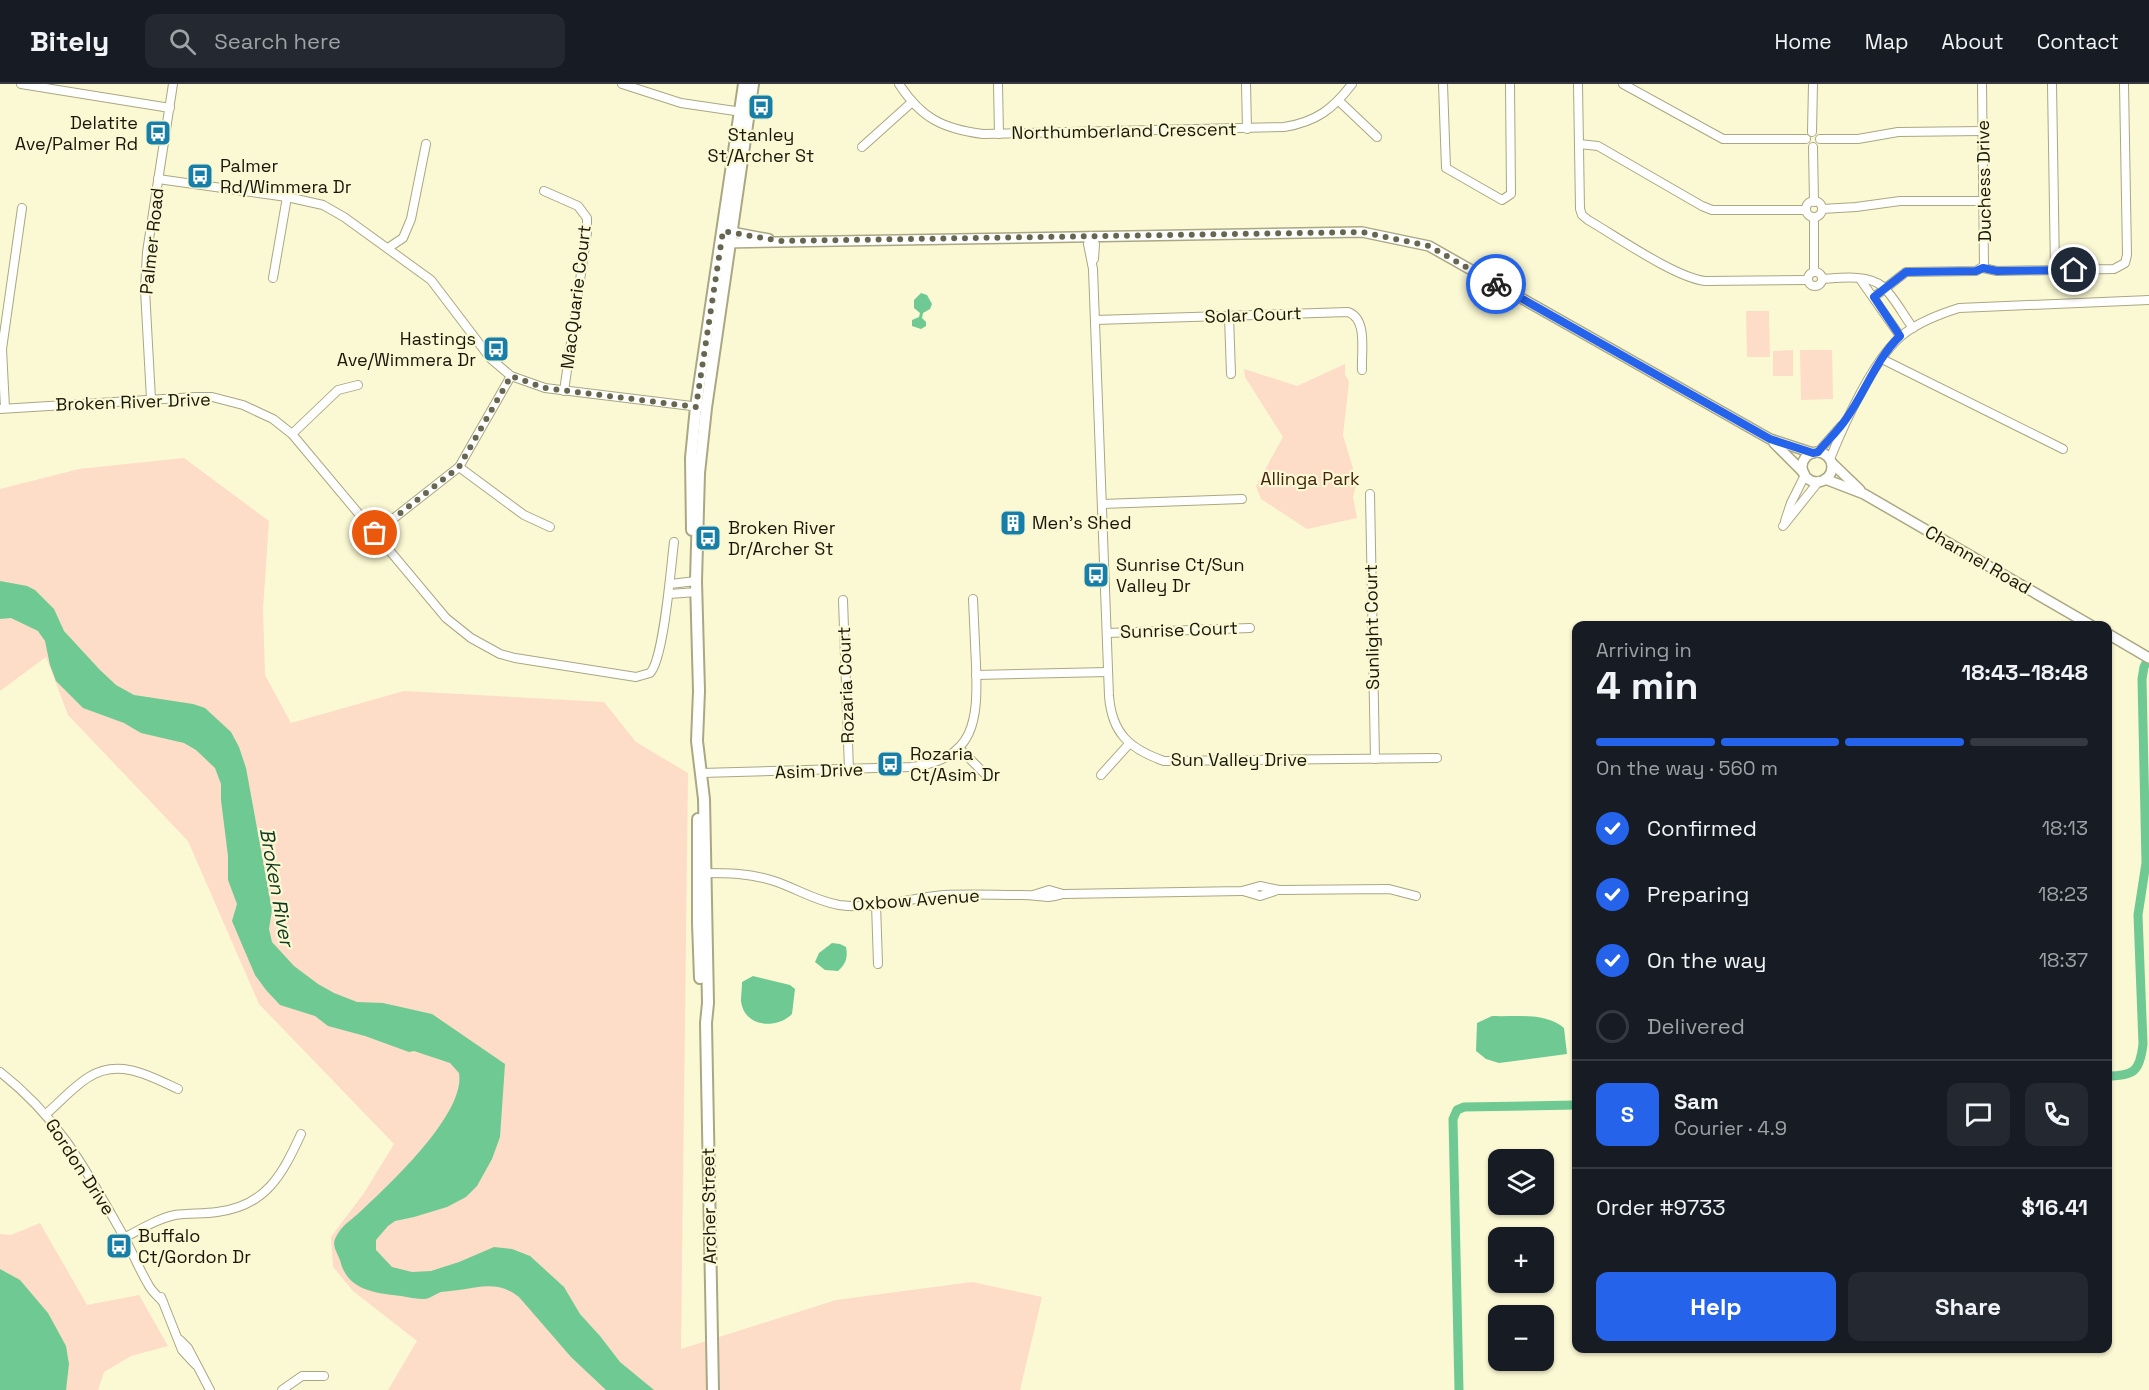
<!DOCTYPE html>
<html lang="en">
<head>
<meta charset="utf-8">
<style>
	body { margin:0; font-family:"Space Grotesk",sans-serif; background:#242831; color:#f1f3f6; height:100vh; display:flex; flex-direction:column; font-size:22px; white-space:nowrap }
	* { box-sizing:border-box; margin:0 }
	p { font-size:20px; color:#9ea1a6 }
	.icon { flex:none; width:33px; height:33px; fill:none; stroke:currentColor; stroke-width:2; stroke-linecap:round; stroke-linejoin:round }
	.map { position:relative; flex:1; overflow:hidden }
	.panel { position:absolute; left:1572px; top:537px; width:540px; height:732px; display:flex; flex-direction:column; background:#171b24; border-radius:12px; box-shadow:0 2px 4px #0004 }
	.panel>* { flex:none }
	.controls { position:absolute; left:1488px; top:1065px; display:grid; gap:12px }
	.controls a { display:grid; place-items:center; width:66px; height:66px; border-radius:12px; background:#171b24; box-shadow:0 2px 4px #0004; font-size:30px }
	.pin { position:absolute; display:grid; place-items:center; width:51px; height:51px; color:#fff; margin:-26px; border:3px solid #fff; border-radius:50%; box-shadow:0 2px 6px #0007 }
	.courier { position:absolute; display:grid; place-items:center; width:60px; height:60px; margin:-30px; border:4px solid #2563eb; border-radius:50%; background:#fff; color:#222; box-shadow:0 2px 8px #0007 }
	.head em { font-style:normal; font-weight:700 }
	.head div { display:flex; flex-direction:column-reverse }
	.head { display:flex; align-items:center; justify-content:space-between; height:102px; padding:0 24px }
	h1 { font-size:39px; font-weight:700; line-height:45px }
	.bar { display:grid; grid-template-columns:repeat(4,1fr); gap:9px 6px; align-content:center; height:72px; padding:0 24px }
	.bar i { height:8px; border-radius:4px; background:#363941 }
	.bar .on { background:#2563eb }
	.bar p { grid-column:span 4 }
	.line { display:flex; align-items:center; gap:15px; padding:0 24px; border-top:2px solid #363941 }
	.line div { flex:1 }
	.round { display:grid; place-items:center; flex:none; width:63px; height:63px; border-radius:12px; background:#242831 }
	ol { padding:0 24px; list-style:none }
	li { display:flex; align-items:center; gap:18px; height:66px }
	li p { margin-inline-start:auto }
	li .icon { padding:6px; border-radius:50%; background:#2563eb; color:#fff; stroke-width:4 }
	li:last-child { color:#9ea1a6 }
	li i { width:33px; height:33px; border:3px solid #363941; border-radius:50% }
	.button { display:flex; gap:12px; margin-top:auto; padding:12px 24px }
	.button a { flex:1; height:69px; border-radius:12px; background:#2563eb; color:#fff; font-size:24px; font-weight:700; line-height:69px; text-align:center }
	.button a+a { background:#242831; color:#f1f3f6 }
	header { display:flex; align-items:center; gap:36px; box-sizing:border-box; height:84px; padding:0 30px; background:#171b24; border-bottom:2px solid #363941 }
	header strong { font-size:28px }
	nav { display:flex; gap:33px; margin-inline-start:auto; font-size:21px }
	.search { width:420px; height:54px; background:#242831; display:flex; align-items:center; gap:15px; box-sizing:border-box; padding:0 21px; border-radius:12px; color:#9ea1a6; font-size:22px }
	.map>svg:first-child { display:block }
	.green { fill:#fddcc8 }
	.water { fill:#6eca92 }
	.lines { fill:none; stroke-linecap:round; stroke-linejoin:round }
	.canal { stroke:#6eca92; stroke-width:9 }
	.minor-casing { stroke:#aaa783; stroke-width:10 }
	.tertiary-casing { stroke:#aaa783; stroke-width:12 }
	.secondary-casing { stroke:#aaa783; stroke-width:14 }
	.minor { stroke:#fff; stroke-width:8 }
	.tertiary { stroke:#fff; stroke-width:9 }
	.secondary { stroke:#fff; stroke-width:10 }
	.done { stroke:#676650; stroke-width:6; stroke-dasharray:0 10.8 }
	.route { stroke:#2563eb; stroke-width:8 }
	.labels { text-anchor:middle; stroke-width:4.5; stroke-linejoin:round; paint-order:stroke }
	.poi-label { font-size:18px; fill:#18170a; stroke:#fbf9d3; text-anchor:start }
	.street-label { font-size:18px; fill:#18170a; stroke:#fbf9d3 }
	.park-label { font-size:18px; fill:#45240e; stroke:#fbf9d3 }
	.water-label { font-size:20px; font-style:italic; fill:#113922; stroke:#fbf9d3 }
</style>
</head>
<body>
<header>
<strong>Bitely</strong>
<div class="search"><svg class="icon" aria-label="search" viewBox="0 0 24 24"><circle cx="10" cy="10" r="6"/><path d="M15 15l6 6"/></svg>Search here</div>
<nav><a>Home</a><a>Map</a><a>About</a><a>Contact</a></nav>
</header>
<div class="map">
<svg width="2149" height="1306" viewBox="0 0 2149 1306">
	<rect width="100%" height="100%" fill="#fbf9d3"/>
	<g class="green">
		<polygon points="1746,227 1769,227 1770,273 1747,273"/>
		<polygon points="1793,266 1793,292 1773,292 1773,267"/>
		<polygon points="1800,266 1832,266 1833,315 1801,316"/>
		<polygon points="1345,280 1345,290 1349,298 1343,351 1357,398 1353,413 1357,434 1307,445 1261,415 1256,402 1283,353 1245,293 1244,285 1297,302"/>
		<polygon points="184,374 269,437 263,525 265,591 291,639 404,607 604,618 636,658 688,689 681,1265 836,1216 972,1198 1042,1213 1020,1306 388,1306 417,1257 353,1207 333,1183 331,1153 364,1109 394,1060 259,920 188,757 68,631 46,573 0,607 0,405 79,385"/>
		<polygon points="40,1139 87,1221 139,1211 168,1262 131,1272 104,1288 98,1306 0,1306 0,1150 11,1151"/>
	</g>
	<g class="water">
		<polygon points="921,209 927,211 932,220 930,225 923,229 922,234 926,238 926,242 921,245 912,242 912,236 919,233 920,229 914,224 914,216"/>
		<path d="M 0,497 L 27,502 L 35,506 L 54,525 L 64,547 L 100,586 L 116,601 L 134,611 L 193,620 L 205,624 L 231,648 L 239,663 L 246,684 L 272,826 L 269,845 L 272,858 L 294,882 L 318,900 L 334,909 L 357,918 L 383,919 L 432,930 L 505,980 L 500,1053 L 492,1075 L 477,1102 L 466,1113 L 447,1123 L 414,1133 L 395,1137 L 388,1142 L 376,1156 L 376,1166 L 392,1183 L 412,1188 L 431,1187 L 459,1178 L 494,1163 L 512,1165 L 530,1172 L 564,1203 L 580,1230 L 600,1252 L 620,1278 L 654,1306 L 606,1306 L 571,1273 L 519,1213 C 498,1197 482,1203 459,1206 C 453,1207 447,1207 441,1208 C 435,1210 430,1215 424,1215 C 417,1215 408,1213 401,1212 C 376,1209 347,1207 340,1176 C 338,1170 332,1162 335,1155 C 341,1141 352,1136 362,1126 C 390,1100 466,1029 459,989 L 450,979 L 414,967 L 409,968 L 365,952 L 328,942 L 315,932 L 280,921 L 266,906 L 255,891 L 232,837 L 237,820 L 228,796 L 228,772 L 221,716 L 221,700 L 215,684 L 196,666 L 184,659 L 141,649 L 124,639 L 83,624 L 56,597 L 50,581 L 45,557 L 38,547 L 11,534 L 0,535 Z"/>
		<path d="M 832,859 L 840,860 L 846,863 C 848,873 846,880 838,887 L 825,886 L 815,878 L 819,869 Z"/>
		<path d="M 753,892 L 790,901 L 795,905 L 792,930 C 776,946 744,943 741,917 C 741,911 742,904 742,898 Z"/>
		<path d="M 1492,932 C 1516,933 1545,928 1564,944 L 1567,970 L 1499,979 L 1486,975 L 1476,967 L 1477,939 Z"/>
		<polygon points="0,1185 20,1196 48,1229 66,1262 69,1280 66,1306 0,1306"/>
	</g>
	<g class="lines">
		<g class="canal">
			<path d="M 2108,992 C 2134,992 2140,987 2143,960 L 2138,831 L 2146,779 L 2142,595 L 2144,583 L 2149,573"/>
			<polyline points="1459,1306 1453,1035 1457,1026 1464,1023 1576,1021"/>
		</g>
		<g class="minor-casing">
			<g id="minor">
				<polyline points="21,0 170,24"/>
				<polyline points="622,0 681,19 742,28"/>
				<path d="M 899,0 C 921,34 943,45 983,50 L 1284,43 C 1316,38 1333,25 1352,0"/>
				<polyline points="998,0 999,50"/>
				<polyline points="1246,0 1247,45"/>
				<polyline points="1443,0 1446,84 1502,116 1511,110 1510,0"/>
				<path d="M 1578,0 L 1580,125 L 1582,131 L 1588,136 C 1616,152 1674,193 1705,197 L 1807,196"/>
				<polyline points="1623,0 1723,55 1806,55"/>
				<polyline points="2052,0 2055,186"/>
				<polyline points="1339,17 1377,53"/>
				<polyline points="1812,48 1813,0"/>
				<polyline points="1820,55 1858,55 1898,48 1983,47"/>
				<polyline points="1579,60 1598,62 1702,122 1712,126 1806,126"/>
				<polyline points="862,63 911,19"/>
				<polyline points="1813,63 1814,118"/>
				<polyline points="158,95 287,113 323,121 344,133 431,196 491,275 511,292 545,304 700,323"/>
				<polyline points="544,107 578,122 587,134 587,148 564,307"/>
				<circle cx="1814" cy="125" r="8"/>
				<polyline points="1822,125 1856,123 1900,117 1984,117"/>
				<polyline points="1814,133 1814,187"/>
				<path d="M 1091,152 L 1088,160 L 1093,185 L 1109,612 C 1112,650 1130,665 1164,677 L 1437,674"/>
				<polyline points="1091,152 1095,160 1094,175"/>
				<polyline points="388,164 403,154 411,135 426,60"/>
				<polyline points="1983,184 1997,187 2114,185 2125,179 2127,171 2124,0"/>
				<circle cx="1815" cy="195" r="7"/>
				<polyline points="273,194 287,113"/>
				<path d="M 1822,195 C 1840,194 1867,190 1882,202 C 1894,212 1903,231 1913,244"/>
				<polyline points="1860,195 1900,252"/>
				<polyline points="1874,213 1906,188 1976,187 1984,182 1982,0"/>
				<polyline points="1229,232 1231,290"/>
				<path d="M 1095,236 L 1348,228 C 1368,235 1361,268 1362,286"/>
				<polyline points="1882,275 2063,365"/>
				<polyline points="151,315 145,206 147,168 173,0"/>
				<polyline points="5,324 2,265 22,124"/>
				<path d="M 0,325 L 196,313 L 212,313 L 243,321 L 273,335 L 292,350 L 446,534 L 471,554 L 500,570 L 515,574 L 636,593 L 650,589 C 664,575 671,481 674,458"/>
				<polyline points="292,350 338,306 358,301"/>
				<polyline points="1818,368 1841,342"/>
				<path d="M 1830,375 C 1844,340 1875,271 1905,249 C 1921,237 1940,230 1959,224 L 2149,216"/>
				<polyline points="459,383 524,431 550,443"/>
				<polyline points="1370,410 1375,675"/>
				<polyline points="1102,420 1242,415"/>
				<polyline points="1785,437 1791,419 1805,391"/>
				<polyline points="1783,442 1819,397"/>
				<polyline points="375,449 459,383 511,292"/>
				<polyline points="670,500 696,497"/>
				<polyline points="669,510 697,508"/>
				<polyline points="843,516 849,686"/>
				<polyline points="1107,549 1250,544"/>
				<polyline points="976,591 1108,588"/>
				<polyline points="959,664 989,694"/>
				<path d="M 701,689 L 911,683 C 976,676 978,635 976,581 C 975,559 974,537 973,515"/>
				<polyline points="1101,691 1129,660"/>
				<path d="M 702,789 C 727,789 750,789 774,797 C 798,805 813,816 839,821 C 874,826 910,814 944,811 C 970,810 997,811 1022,811 C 1041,811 1044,816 1063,810 L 1242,807 L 1260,802 L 1279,806 L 1389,805 L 1416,812"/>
				<polyline points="1243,807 1260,812 1275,807"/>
				<polyline points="1033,811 1049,806 1063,810"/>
				<polyline points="876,820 878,880"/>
				<path d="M 0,988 C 60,1035 86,1086 123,1151 C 132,1167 139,1185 148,1200 C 151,1207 158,1212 163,1218"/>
				<path d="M 46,1030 C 60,1018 74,1002 89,993 C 119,974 150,992 178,1005"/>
				<path d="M 124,1154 C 141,1145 157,1135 175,1131 C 189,1129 203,1130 217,1128 C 266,1122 282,1091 301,1050"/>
				<polyline points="161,1213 182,1266 195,1280"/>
				<polyline points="180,1256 188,1264 210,1306"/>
				<polyline points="282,1306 302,1292 324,1292"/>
			</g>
		</g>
		<g class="tertiary-casing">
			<g id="tertiary">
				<polyline points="726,147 769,155"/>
				<polyline points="724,159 1362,148 1429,162 1770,355 1813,369"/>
				<polyline points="1774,359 1804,389"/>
				<circle cx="1817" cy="383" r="15"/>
				<polyline points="1832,379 1860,406"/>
				<polyline points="1825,395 1864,410 2092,542"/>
				<polyline points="2108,550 2149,574"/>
			</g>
		</g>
		<g class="secondary-casing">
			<g id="secondary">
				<polyline points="692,446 691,374 696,323 744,0"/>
				<polyline points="698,735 698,839 700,894"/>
				<polyline points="713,1306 706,939 708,919 704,715 697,657 699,607 696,497 699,389 706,324 753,0"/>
			</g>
		</g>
		<use href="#minor" class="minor"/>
		<use href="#tertiary" class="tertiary"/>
		<use href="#secondary" class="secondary"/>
	</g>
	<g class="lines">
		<polyline class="done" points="375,449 459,383 511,292 545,304 696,323 723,147 780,157 1362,148 1429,162 1496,200"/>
		<path class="route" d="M 1496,200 L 1770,355 L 1813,369 L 1818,368 C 1827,357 1838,347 1846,335 C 1865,309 1876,275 1900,252 L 1874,213 L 1906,188 L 1976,187 L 1983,184 L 1997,187 L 2074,186"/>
	</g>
	<defs>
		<g id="bus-square" transform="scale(1.35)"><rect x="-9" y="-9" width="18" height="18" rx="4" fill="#177ea8" stroke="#fbf9d3"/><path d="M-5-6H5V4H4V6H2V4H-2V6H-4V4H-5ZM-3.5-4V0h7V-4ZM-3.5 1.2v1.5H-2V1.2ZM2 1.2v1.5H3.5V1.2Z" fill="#fff"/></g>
		<g id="building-square" transform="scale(1.35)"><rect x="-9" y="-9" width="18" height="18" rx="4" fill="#177ea8" stroke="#fbf9d3"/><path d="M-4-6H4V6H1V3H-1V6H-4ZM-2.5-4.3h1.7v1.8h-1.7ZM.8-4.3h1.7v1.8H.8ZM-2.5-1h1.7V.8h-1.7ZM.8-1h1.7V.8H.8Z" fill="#fff"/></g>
	</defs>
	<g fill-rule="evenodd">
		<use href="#bus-square" x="761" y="23"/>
		<use href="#bus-square" x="158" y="49"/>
		<use href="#bus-square" x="200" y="92"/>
		<use href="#bus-square" x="496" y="265"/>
		<use href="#building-square" x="1013" y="439"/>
		<use href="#bus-square" x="708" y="454"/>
		<use href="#bus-square" x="1096" y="491"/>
		<use href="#bus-square" x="890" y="680"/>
		<use href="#bus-square" x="119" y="1162"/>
	</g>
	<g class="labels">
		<g class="poi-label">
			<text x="138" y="45" text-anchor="end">Delatite<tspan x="138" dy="21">Ave/Palmer Rd</tspan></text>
			<text x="761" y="57" text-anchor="middle">Stanley<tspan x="761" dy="21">St/Archer St</tspan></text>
			<text x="220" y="88">Palmer<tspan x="220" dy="21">Rd/Wimmera Dr</tspan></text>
			<text x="476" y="261" text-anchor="end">Hastings<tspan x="476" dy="21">Ave/Wimmera Dr</tspan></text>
			<text x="1032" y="445">Men's Shed</text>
			<text x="728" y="450">Broken River<tspan x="728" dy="21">Dr/Archer St</tspan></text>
			<text x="1116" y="487">Sunrise Ct/Sun<tspan x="1116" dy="21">Valley Dr</tspan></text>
			<text x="910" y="676">Rozaria<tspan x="910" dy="21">Ct/Asim Dr</tspan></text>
			<text x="138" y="1158">Buffalo<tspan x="138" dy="21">Ct/Gordon Dr</tspan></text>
		</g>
		<g class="street-label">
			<text transform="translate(1124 47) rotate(-1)" y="6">Northumberland Crescent</text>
			<text transform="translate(1984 97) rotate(-91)" y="6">Duchess Drive</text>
			<text transform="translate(152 157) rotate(-84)" y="6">Palmer Road</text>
			<text transform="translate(576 213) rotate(-83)" y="6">MacQuarie Court</text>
			<text transform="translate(1253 231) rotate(-2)" y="6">Solar Court</text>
			<text transform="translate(133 318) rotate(-2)" y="6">Broken River Drive</text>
			<text transform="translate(1978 476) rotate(30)" y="6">Channel Road</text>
			<text transform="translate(1372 543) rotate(-91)" y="6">Sunlight Court</text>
			<text transform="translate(1179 546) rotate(-2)" y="6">Sunrise Court</text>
			<text transform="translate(846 601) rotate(-92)" y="6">Rozaria Court</text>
			<text x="1239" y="682">Sun Valley Drive</text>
			<text transform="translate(819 687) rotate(-2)" y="6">Asim Drive</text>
			<text transform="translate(916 816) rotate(-4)" y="6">Oxbow Avenue</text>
			<text transform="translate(80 1083) rotate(57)" y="6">Gordon Drive</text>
			<text transform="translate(709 1122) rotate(-91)" y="6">Archer Street</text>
		</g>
		<g class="park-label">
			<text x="1310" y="401">Allinga Park</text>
		</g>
		<g class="water-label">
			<text transform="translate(277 803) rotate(80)" y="7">Broken River</text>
		</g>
	</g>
</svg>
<div class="controls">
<a><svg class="icon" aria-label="layers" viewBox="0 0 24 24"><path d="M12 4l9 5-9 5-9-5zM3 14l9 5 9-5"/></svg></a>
<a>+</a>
<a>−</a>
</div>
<div class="pin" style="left:375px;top:449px;background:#ea580c"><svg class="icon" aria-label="bag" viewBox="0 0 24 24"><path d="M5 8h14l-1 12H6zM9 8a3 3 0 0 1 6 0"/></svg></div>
<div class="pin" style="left:2074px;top:186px;background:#1f2937"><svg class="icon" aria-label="home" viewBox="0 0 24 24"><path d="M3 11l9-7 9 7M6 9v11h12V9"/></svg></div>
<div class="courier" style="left:1496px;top:200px"><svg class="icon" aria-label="bike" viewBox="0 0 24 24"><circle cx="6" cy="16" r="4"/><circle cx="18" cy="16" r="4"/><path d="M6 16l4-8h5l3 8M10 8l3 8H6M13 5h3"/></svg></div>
<section class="panel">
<div class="head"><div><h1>4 min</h1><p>Arriving in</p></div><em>18:43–18:48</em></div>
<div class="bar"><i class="on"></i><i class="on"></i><i class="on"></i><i></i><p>On the way · 560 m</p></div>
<ol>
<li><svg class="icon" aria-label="check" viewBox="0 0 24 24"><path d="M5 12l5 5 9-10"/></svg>Confirmed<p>18:13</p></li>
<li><svg class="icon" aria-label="check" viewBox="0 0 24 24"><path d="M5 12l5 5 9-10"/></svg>Preparing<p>18:23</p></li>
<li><svg class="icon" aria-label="check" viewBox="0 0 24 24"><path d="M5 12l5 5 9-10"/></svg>On the way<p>18:37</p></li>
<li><i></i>Delivered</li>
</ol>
<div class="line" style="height:108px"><b class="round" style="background:#2563eb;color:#fff">S</b><div><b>Sam</b><p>Courier · 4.9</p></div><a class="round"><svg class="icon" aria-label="chat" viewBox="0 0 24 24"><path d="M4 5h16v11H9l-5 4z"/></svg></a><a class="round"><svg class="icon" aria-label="phone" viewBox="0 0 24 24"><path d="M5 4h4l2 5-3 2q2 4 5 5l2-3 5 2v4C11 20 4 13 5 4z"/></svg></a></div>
<div class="line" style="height:78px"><div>Order #9733</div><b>$16.41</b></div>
<div class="button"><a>Help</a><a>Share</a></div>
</section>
</div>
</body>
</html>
